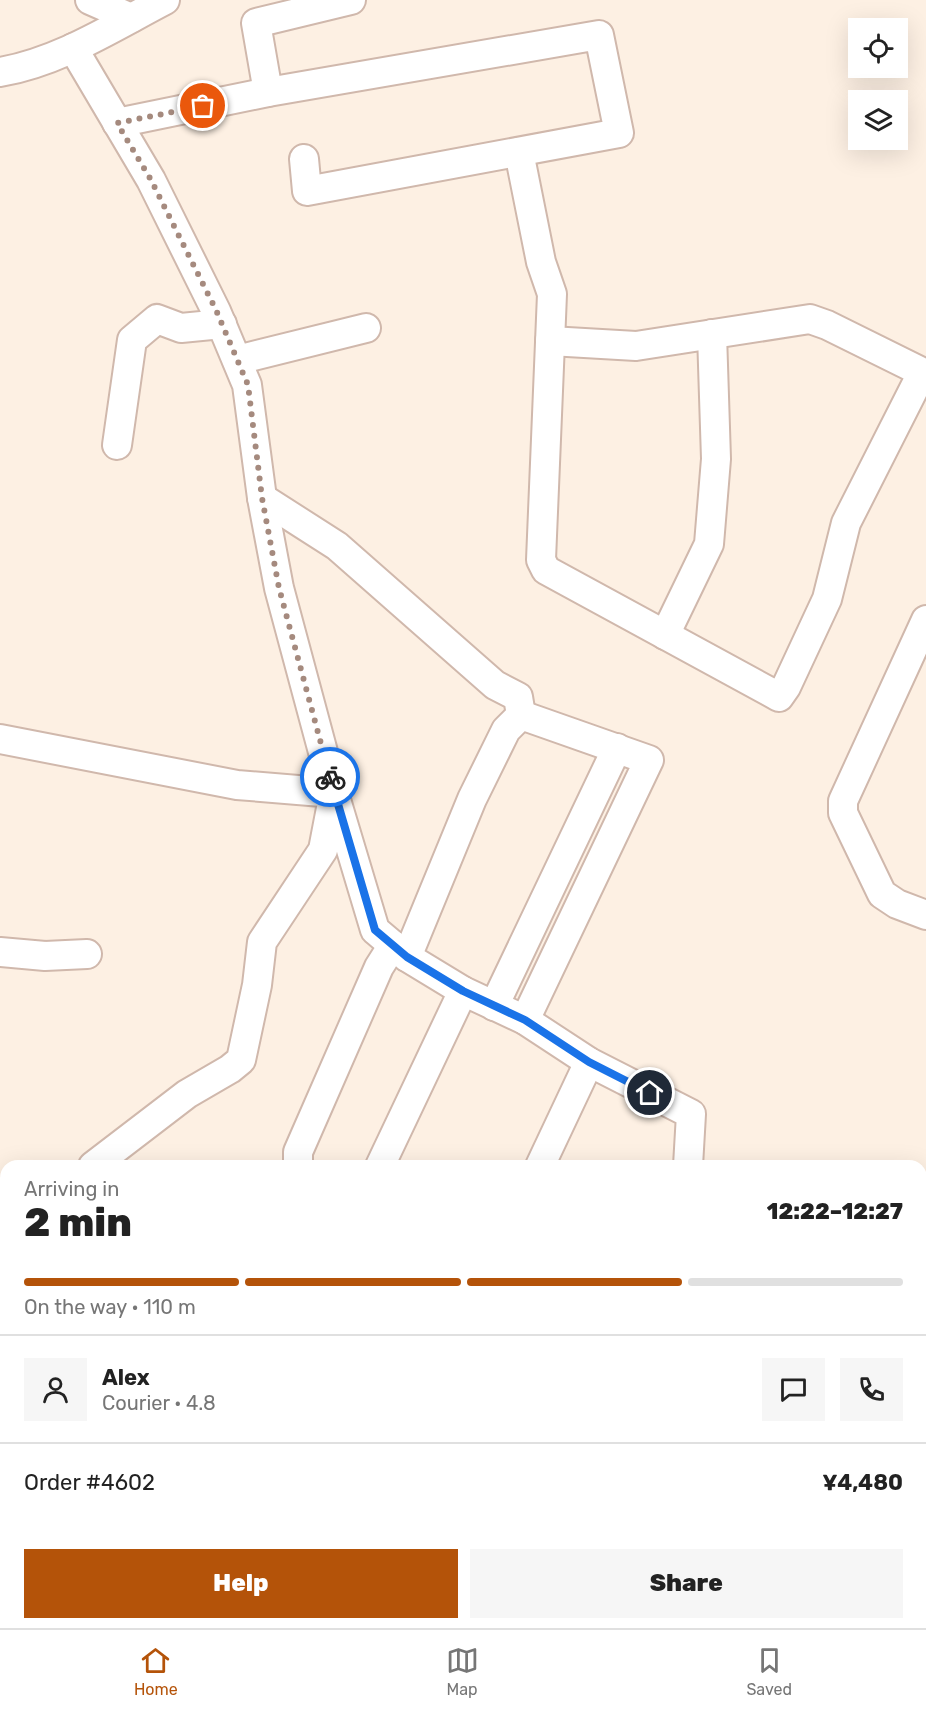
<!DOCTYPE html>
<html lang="en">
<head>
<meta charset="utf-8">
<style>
	body { margin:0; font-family:Rubik,sans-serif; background:#f6f6f6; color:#222; height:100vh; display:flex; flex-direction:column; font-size:22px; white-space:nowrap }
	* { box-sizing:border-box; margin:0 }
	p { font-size:20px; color:#767676 }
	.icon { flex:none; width:33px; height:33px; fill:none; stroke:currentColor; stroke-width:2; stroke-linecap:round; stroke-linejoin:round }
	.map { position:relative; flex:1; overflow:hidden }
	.panel { position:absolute; left:0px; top:1160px; width:927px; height:470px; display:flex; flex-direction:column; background:#fff; border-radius:18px 18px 0 0; box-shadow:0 6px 24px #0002 }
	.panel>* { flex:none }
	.buttons { position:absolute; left:848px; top:18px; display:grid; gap:12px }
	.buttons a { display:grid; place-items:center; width:60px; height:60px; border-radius:0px; background:#fff; box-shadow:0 6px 24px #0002; font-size:30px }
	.pin { position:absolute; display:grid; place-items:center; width:51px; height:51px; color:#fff; margin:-26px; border:3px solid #fff; border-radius:50%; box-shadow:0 2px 6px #0007 }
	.courier { position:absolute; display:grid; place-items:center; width:60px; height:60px; margin:-30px; border:4px solid #1a73e8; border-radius:50%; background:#fff; color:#222; box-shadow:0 2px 8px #0007 }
	.summary em { font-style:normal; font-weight:800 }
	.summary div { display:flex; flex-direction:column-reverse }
	.summary { display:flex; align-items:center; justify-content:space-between; height:102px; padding:0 24px }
	h1 { font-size:39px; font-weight:800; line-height:45px }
	.bar { display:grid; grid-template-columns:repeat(4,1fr); gap:9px 6px; align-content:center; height:72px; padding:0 24px }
	.bar i { height:8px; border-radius:4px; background:#e0e0e0 }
	.bar .on { background:#b45309 }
	.bar p { grid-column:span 4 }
	.line { display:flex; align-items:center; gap:15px; padding:0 24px; border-top:2px solid #e0e0e0 }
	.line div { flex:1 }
	.round { display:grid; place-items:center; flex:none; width:63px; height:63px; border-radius:0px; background:#f6f6f6 }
	.cta { display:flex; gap:12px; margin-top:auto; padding:12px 24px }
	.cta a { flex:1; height:69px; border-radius:0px; background:#b45309; color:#fff; font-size:24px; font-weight:800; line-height:69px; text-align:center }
	.cta a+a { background:#f6f6f6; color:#222 }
	.dock { display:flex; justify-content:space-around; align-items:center; height:84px; border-top:2px solid #e0e0e0; background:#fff; font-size:16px; color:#767676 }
	.dock a { display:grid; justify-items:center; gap:3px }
	.dock .on { color:#b45309 }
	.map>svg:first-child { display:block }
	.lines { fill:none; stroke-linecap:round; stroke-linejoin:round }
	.street-casing { stroke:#d0b8ac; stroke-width:32 }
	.street { stroke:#fff; stroke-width:28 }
	.done { stroke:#a58a7e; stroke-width:6; stroke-dasharray:0 10.8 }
	.route { stroke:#1a73e8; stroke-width:8 }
</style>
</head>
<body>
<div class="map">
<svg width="926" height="1628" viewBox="0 0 926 1628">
	<rect width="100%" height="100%" fill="#fdf0e3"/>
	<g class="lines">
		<g class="street-casing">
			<g id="street">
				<polyline points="90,0 131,18"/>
				<polyline points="73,48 151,180 216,311 247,385 262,498 279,588 334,793 375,930 407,957 463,991 525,1020 589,1062 691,1114 688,1166"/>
				<path d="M 0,72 C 59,62 113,27 165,0"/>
				<polyline points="268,92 256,23 351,0"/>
				<polyline points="117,123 268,92 599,35 619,133 307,191 304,159"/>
				<polyline points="519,152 541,262 552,294 541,560 546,570 770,692 779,697 786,687 827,599 846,523 922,373"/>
				<polyline points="550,341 636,346 810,319 827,325 926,374"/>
				<polyline points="237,360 366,328"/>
				<polyline points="117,445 132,340 157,319 181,328 222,324"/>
				<polyline points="262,498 337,546 495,685 518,697 521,715"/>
				<polyline points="926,620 843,801 843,813 882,894 897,904 926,915"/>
				<polyline points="665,635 709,544 716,459 712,334"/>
				<polyline points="521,715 649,760 525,1020"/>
				<polyline points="0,739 237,785 334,793"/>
				<polyline points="0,952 45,956 87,954"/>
				<polyline points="407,957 472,799 506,730 521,715"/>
				<polyline points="494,1006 617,748"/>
				<polyline points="93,1166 187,1094 230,1069 241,1060 257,985 262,942 323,850 333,798"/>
				<polyline points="298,1166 298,1152 379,967 393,945"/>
				<polyline points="380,1166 463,991"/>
				<polyline points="540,1166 589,1062"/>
				<polyline points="0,1236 6,1231"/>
				<polyline points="0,1383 6,1378"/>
				<polyline points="921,1593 926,1593"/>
				<polyline points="0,1613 6,1606"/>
				<polyline points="538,1623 539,1628"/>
				<polyline points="660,1628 694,1623"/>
				<polyline points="740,1628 742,1623"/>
				<polyline points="921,1628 926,1614"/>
			</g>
		</g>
		<use href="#street" class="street"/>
	</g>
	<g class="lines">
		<polyline class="done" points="203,106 117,123 151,180 216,310 248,385 262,498 279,588 330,777"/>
		<polyline class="route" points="330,777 375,930 407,957 463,991 525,1020 589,1062 650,1093"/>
	</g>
</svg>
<div class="buttons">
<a><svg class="icon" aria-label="locate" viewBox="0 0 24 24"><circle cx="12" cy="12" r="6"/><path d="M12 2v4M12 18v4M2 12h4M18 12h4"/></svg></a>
<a><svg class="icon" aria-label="layers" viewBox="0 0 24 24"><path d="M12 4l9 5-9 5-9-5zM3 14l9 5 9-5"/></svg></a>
</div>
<div class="pin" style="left:203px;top:106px;background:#ea580c"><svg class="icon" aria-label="bag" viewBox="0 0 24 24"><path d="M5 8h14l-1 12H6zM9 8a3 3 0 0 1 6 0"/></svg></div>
<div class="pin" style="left:650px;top:1093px;background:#1f2937"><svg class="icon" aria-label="home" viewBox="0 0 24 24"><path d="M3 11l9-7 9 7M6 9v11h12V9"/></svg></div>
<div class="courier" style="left:330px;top:777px"><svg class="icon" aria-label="bike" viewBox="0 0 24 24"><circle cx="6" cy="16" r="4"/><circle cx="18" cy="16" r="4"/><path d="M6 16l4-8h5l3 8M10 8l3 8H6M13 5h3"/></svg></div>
<section class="panel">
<div class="summary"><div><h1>2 min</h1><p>Arriving in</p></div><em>12:22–12:27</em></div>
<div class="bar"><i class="on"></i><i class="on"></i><i class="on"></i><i></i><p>On the way · 110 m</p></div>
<div class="line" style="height:108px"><a class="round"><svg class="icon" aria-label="person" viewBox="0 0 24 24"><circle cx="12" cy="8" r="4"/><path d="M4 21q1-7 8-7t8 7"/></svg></a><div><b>Alex</b><p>Courier · 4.8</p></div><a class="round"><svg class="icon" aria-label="chat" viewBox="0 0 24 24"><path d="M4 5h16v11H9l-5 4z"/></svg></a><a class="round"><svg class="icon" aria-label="phone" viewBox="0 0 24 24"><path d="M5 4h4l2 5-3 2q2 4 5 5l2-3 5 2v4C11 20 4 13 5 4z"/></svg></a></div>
<div class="line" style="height:78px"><div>Order #4602</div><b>¥4,480</b></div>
<div class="cta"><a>Help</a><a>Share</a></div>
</section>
</div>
<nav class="dock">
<a class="on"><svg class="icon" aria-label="home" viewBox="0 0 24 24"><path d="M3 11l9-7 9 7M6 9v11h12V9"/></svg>Home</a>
<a><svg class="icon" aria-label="map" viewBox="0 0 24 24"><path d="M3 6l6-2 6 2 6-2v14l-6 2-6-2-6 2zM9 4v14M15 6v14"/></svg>Map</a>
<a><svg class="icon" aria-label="saved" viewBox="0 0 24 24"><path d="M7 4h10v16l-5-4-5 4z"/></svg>Saved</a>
</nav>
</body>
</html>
